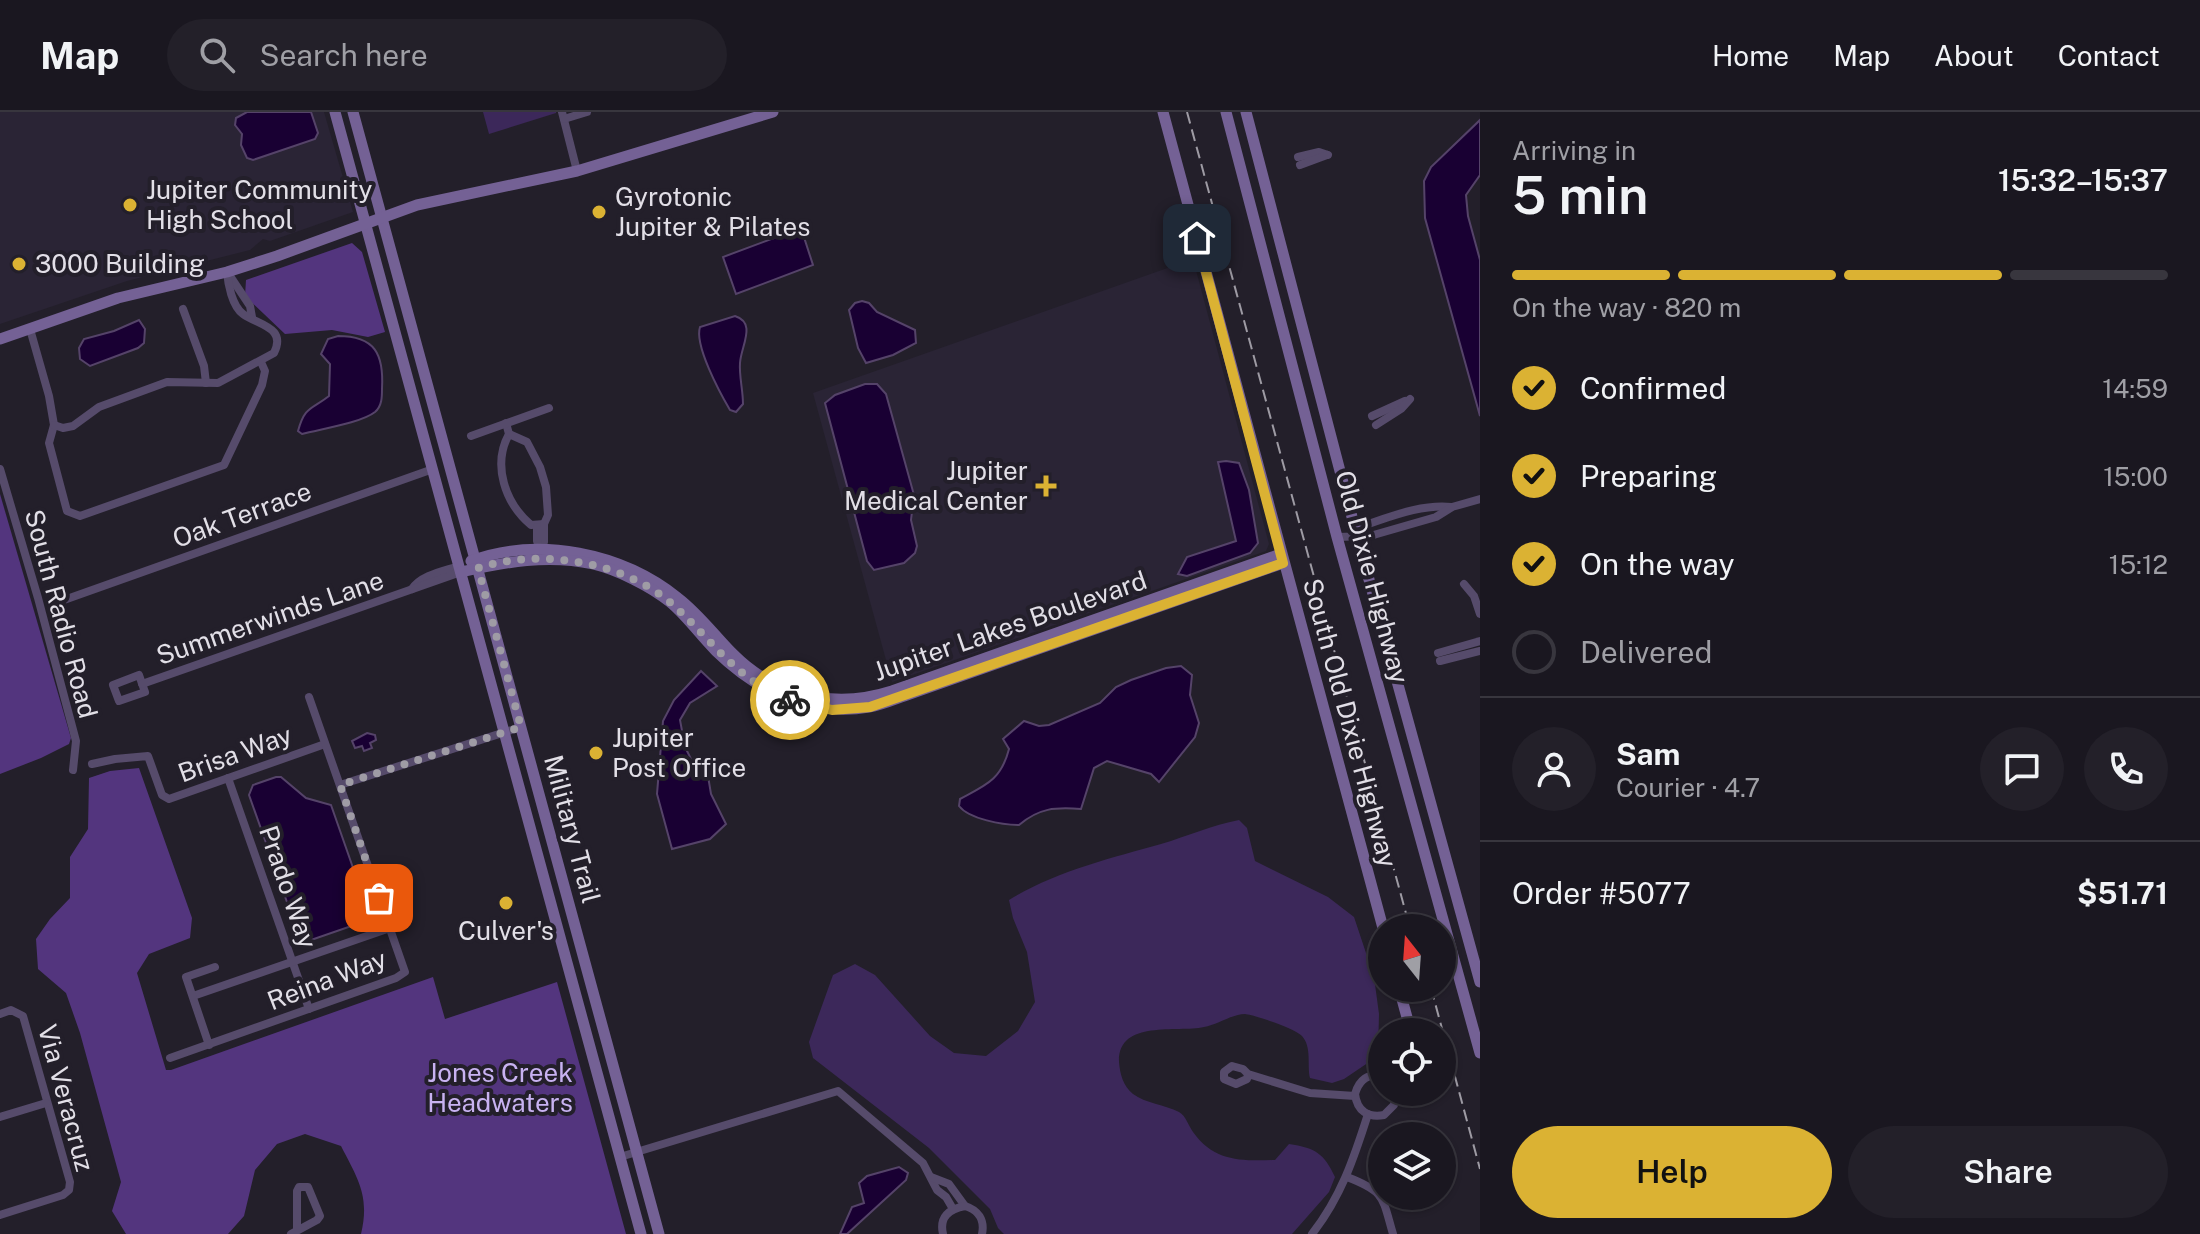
<!DOCTYPE html>
<html lang="en">
<head>
<meta charset="utf-8">
<style>
	body { margin:0; font-family:"Public Sans",sans-serif; background:#232029; color:#f1f3f6; height:100vh; display:flex; flex-direction:column; font-size:30px; white-space:nowrap }
	* { box-sizing:border-box; margin:0 }
	p { font-size:26px; color:#9f9fa5 }
	.icon { flex:none; width:44px; height:44px; fill:none; stroke:currentColor; stroke-width:2; stroke-linecap:round; stroke-linejoin:round }
	.map { position:relative; flex:1; overflow:hidden }
	.sheet { display:flex; flex-direction:column; background:#1a1720; width:720px }
	.sheet>* { flex:none }
	.needle { width:52px; rotate:343deg }
	.controls { position:absolute; left:1368px; top:802px; display:grid; gap:16px }
	.controls a { display:grid; place-items:center; width:88px; height:88px; border-radius:50%; background:#1a1720; box-shadow:0 2px 6px #0004,0 0 0 2px #38363e; font-size:40px }
	.pin { position:absolute; display:grid; place-items:center; width:68px; height:68px; color:#fff; margin:-34px; border-radius:16px; box-shadow:0 4px 12px #0006 }
	.courier { position:absolute; display:grid; place-items:center; width:80px; height:80px; margin:-40px; border:6px solid #dbb233; border-radius:50%; background:#fff; color:#222; box-shadow:0 2px 10px #0007 }
	.head em { font-style:normal; font-weight:600 }
	.head div { display:flex; flex-direction:column-reverse }
	.head { display:flex; align-items:center; justify-content:space-between; height:136px; padding:0 32px }
	h1 { font-size:52px; font-weight:600; line-height:60px }
	.bar { display:grid; grid-template-columns:repeat(4,1fr); gap:12px 8px; align-content:center; height:96px; padding:0 32px }
	.bar i { height:10px; border-radius:6px; background:#38363e }
	.bar .active { background:#dbb233 }
	.bar p { grid-column:span 4 }
	.line { display:flex; align-items:center; gap:20px; padding:0 32px; border-top:2px solid #38363e }
	.line div { flex:1 }
	.round { display:grid; place-items:center; flex:none; width:84px; height:84px; border-radius:42px; background:#232029 }
	ol { padding:0 32px; list-style:none }
	li { display:flex; align-items:center; gap:24px; height:88px }
	li p { margin-inline-start:auto }
	li .icon { padding:8px; border-radius:50%; background:#dbb233; color:#111; stroke-width:4 }
	li:last-child { color:#9f9fa5 }
	li i { width:44px; height:44px; border:4px solid #38363e; border-radius:50% }
	.action { display:flex; gap:16px; margin-top:auto; padding:16px 32px }
	.action a { flex:1; height:92px; border-radius:48px; background:#dbb233; color:#111; font-size:32px; font-weight:600; line-height:92px; text-align:center }
	.action a+a { background:#232029; color:#f1f3f6 }
	header { display:flex; align-items:center; gap:48px; box-sizing:border-box; height:112px; padding:0 40px; background:#1a1720; border-bottom:2px solid #38363e }
	header strong { font-size:38px }
	nav { display:flex; gap:44px; margin-inline-start:auto; font-size:28px }
	.search { width:560px; height:72px; background:#232029; display:flex; align-items:center; gap:20px; box-sizing:border-box; padding:0 28px; border-radius:44px; color:#9f9fa5; font-size:30px }
	main { display:flex; flex:1; min-height:0 }
	.map>svg:first-child { display:block }
	.built { fill:#2a2435 }
	.green { fill:#3c285a }
	.forest { fill:#53357e }
	.water { fill:#190033; stroke:#554369; stroke-width:2 }
	.lines { fill:none; stroke-linecap:round; stroke-linejoin:round }
	.street { stroke:#564b6b; stroke-width:8 }
	.secondary { stroke:#746195; stroke-width:11 }
	.rail { stroke:#9e9ba4; stroke-width:2; stroke-dasharray:12 6; stroke-linecap:butt }
	.done { stroke:#9f9ca5; stroke-width:8; stroke-dasharray:0 14.4 }
	.route { stroke:#dbb233; stroke-width:10 }
	.poi-dot { fill:#dbb233; stroke:#231f2a; stroke-width:3 }
	.labels { text-anchor:middle; stroke-width:8; stroke-linejoin:round; paint-order:stroke }
	.poi-label { font-size:26px; fill:#e2dfe7; stroke:#231f2a; text-anchor:start }
	.street-label { font-size:26px; fill:#e2dfe7; stroke:#231f2a }
	.park-label { font-size:26px; fill:#c8b2f1; stroke:#231f2a }
</style>
</head>
<body>
<header>
<strong>Map</strong>
<div class="search"><svg class="icon" aria-label="search" viewBox="0 0 24 24"><circle cx="10" cy="10" r="6"/><path d="M15 15l6 6"/></svg>Search here</div>
<nav><a>Home</a><a>Map</a><a>About</a><a>Contact</a></nav>
</header>
<main>
<div class="map">
<svg width="1480" height="1122" viewBox="0 0 1480 1122">
	<rect width="100%" height="100%" fill="#231f2a"/>
	<g class="built">
		<polygon points="0,0 324,0 353,100 270,129 263,127 250,138 127,169 0,212"/>
		<polygon points="1193,147 1269,432 1266,439 892,570 813,281"/>
	</g>
	<g class="green">
		<polygon points="483,0 556,0 556,1 489,22"/>
		<path d="M 1239,708 L 1247,716 L 1255,749 L 1328,785 L 1354,805 L 1374,865 L 1379,902 L 1378,944 L 1344,967 L 1332,971 L 1310,966 C 1307,953 1312,935 1302,924 C 1296,917 1255,903 1245,902 C 1232,902 1217,913 1204,915 C 1177,921 1118,907 1119,950 C 1120,962 1123,974 1133,982 C 1145,991 1165,993 1179,1000 C 1186,1004 1188,1013 1193,1020 C 1214,1050 1242,1049 1275,1048 L 1289,1032 C 1315,1036 1324,1041 1335,1065 L 1329,1080 L 1292,1122 L 1004,1122 L 998,1116 L 990,1097 L 929,1036 L 813,946 L 809,930 L 833,863 L 855,852 L 875,863 L 930,924 L 954,941 L 986,944 L 1018,919 L 1035,890 L 1027,840 L 1013,806 L 1009,788 C 1054,760 1111,746 1161,732 C 1188,724 1212,713 1239,708 Z"/>
	</g>
	<g class="forest">
		<polygon points="352,131 362,140 385,220 368,225 332,218 285,222 245,184 246,168"/>
		<polygon points="0,382 71,626 69,632 41,646 0,662"/>
		<path d="M 139,656 L 192,806 L 190,826 L 149,842 L 137,861 L 166,958 L 171,958 L 433,865 L 445,907 L 557,870 L 626,1122 L 361,1122 C 370,1084 358,1067 341,1034 L 305,1022 L 277,1032 L 255,1058 L 244,1104 L 228,1122 L 126,1122 L 112,1099 L 121,1070 L 80,921 L 66,881 L 38,857 L 36,827 L 50,807 L 70,786 L 70,745 L 88,717 L 89,666 L 110,659 Z"/>
	</g>
	<g class="water">
		<polygon points="247,0 311,0 318,21 315,27 253,48 247,46 241,33 242,22 235,13 236,6"/>
		<polygon points="1480,8 1480,63 1466,83 1468,104 1480,148 1480,304 1425,106 1424,69 1431,55"/>
		<polygon points="801,116 813,153 736,182 723,145"/>
		<polygon points="862,189 869,191 877,200 915,218 916,231 893,243 866,251 858,236 849,198 855,191"/>
		<path d="M 735,204 C 757,211 741,234 740,251 C 739,264 743,278 743,292 L 736,300 L 730,298 C 720,281 694,233 700,215 Z"/>
		<polygon points="139,208 145,217 144,231 138,236 90,254 80,247 79,236 84,227 114,219"/>
		<path d="M 338,224 C 375,224 384,242 382,277 C 382,285 382,294 375,300 C 361,311 320,317 302,322 L 298,319 C 305,294 311,298 329,284 L 330,252 L 321,242 L 328,227 Z"/>
		<polygon points="865,272 877,272 886,282 914,383 911,408 917,434 915,441 904,451 874,458 867,449 825,291 835,283"/>
		<polygon points="1226,349 1239,351 1249,378 1258,431 1250,441 1187,464 1178,462 1187,445 1236,429 1218,350"/>
		<path d="M 1181,554 L 1192,563 L 1190,583 L 1199,611 L 1195,625 L 1159,670 L 1151,662 L 1107,649 L 1094,656 L 1081,697 C 1055,695 1039,696 1019,713 C 1003,713 969,707 959,694 L 960,687 C 986,673 1001,668 1009,637 L 1003,627 L 1024,609 L 1039,614 L 1049,613 L 1100,591 L 1116,575 L 1131,568 L 1166,556 Z"/>
		<polygon points="701,559 717,574 690,591 680,608 685,635 698,661 707,658 711,682 726,712 710,727 672,737 657,682 663,609 674,588"/>
		<polygon points="367,621 375,623 376,628 370,631 372,636 364,639 362,634 355,636 352,629"/>
		<polygon points="276,665 281,665 306,686 331,693 365,790 368,801 366,809 311,828 305,829 299,824 249,683 253,673"/>
		<polygon points="899,1055 908,1061 906,1068 847,1122 840,1122 852,1095 864,1091 859,1071 867,1064"/>
	</g>
	<g class="lines">
		<g class="street">
			<polyline points="562,0 577,59"/>
			<polyline points="564,7 587,0"/>
			<polyline points="1298,45 1319,40 1328,43"/>
			<polyline points="1300,53 1327,43"/>
			<polyline points="228,161 250,194 252,205"/>
			<polyline points="183,197 204,254 206,271"/>
			<polyline points="30,217 49,284 54,313 49,331 67,399 80,404 224,353 262,273 265,259 261,250"/>
			<polyline points="1372,304 1405,289"/>
			<path d="M 506,311 L 509,322 C 492,353 505,391 531,413 L 544,412"/>
			<path d="M 54,313 L 63,316 L 73,314 L 99,295 L 167,270 L 218,271 L 274,241 C 287,215 258,213 243,202 C 232,194 228,172 227,160"/>
			<polyline points="1376,313 1401,297 1410,287"/>
			<polyline points="509,322 527,330 540,355 546,375 548,403 544,412 544,430 540,438"/>
			<polyline points="471,324 549,296"/>
			<polyline points="0,357 38,486 76,629 73,658"/>
			<polyline points="537,415 537,429 540,438"/>
			<path d="M 1357,423 L 1362,414 C 1390,405 1421,392 1451,395"/>
			<polyline points="1337,425 1370,424 1436,405 1452,395 1480,387"/>
			<polyline points="1464,472 1474,484 1480,502"/>
			<path d="M 412,477 C 421,463 444,459 459,454"/>
			<polyline points="64,488 433,357"/>
			<polyline points="1438,541 1480,529"/>
			<polyline points="1440,549 1480,539"/>
			<polygon points="139,563 145,580 119,589 113,573"/>
			<polyline points="142,572 461,460"/>
			<polyline points="92,652 115,647 148,644 162,683 169,687 325,632"/>
			<polyline points="228,666 309,897"/>
			<polyline points="340,673 521,615"/>
			<polyline points="193,884 390,816"/>
			<polyline points="0,902 11,898 23,904 70,1070 69,1078 63,1083 0,1103"/>
			<polyline points="209,933 186,865 215,855"/>
			<polyline points="170,946 396,866 405,860 309,585"/>
			<polyline points="1248,962 1247,967 1236,972 1224,967 1224,960 1232,954 1243,957 1248,962 1310,981 1355,984"/>
			<path d="M 1382,964 C 1368,961 1359,968 1355,982 C 1357,999 1368,1006 1384,1003 L 1394,993 L 1396,980"/>
			<polyline points="0,1005 46,991"/>
			<polyline points="620,1045 838,979 923,1051 937,1078 946,1085 953,1097"/>
			<polyline points="931,1065 949,1072 965,1094"/>
			<path d="M 1347,1065 C 1386,1080 1382,1085 1393,1122"/>
			<polyline points="291,1122 317,1108 320,1104 308,1075 299,1075 297,1079 297,1117"/>
			<path d="M 943,1122 C 939,1105 949,1097 965,1094 C 978,1098 985,1108 982,1122"/>
			<path d="M 1312,1122 C 1341,1085 1354,1046 1368,1002"/>
		</g>
		<g class="secondary">
			<polyline points="335,0 641,1122"/>
			<polyline points="353,0 659,1122"/>
			<polyline points="1163,0 1383,816"/>
			<polyline points="1226,0 1337,425 1480,941"/>
			<polyline points="1246,0 1357,424 1480,870"/>
			<polyline points="0,227 118,186 227,160 277,144 417,93 577,59 773,0"/>
			<path d="M 471,449 C 539,424 622,441 678,486 C 699,502 715,524 734,543 C 776,585 836,597 892,579 L 1281,442"/>
			<path d="M 461,460 C 505,450 548,442 593,452 C 618,458 650,474 670,490 C 687,504 700,523 716,539 C 757,579 810,605 869,595 C 881,593 893,588 904,584 L 1283,451"/>
			<polyline points="1399,876 1411,920"/>
		</g>
		<g class="rail">
			<polyline points="1187,0 1410,816"/>
			<polyline points="1431,876 1480,1057"/>
		</g>
	</g>
	<g class="lines">
		<path class="done" d="M 379,786 L 340,673 L 521,615 L 478,456 C 539,436 622,449 671,491 C 712,527 735,568 790,588"/>
		<polyline class="route" points="790,588 832,598 870,595 1283,451 1197,126"/>
	</g>
	<g class="poi-dot">
		<circle cx="130" cy="93" r="8"/>
		<circle cx="599" cy="100" r="8"/>
		<circle cx="19" cy="152" r="8"/>
		<path d="M1042 362h8v8h8v8h-8v8h-8v-8h-8v-8h8z"/>
		<circle cx="596" cy="641" r="8"/>
		<circle cx="506" cy="791" r="8"/>
	</g>
	<g class="labels">
		<g class="poi-label">
			<text x="146" y="87">Jupiter Community<tspan x="146" dy="30">High School</tspan></text>
			<text x="615" y="94">Gyrotonic<tspan x="615" dy="30">Jupiter &amp; Pilates</tspan></text>
			<text x="35" y="161">3000 Building</text>
			<text x="1028" y="368" text-anchor="end">Jupiter<tspan x="1028" dy="30">Medical Center</tspan></text>
			<text x="612" y="635">Jupiter<tspan x="612" dy="30">Post Office</tspan></text>
			<text x="506" y="828" text-anchor="middle">Culver's</text>
		</g>
		<g class="street-label">
			<text transform="translate(242 403) rotate(-20)" y="9">Oak Terrace</text>
			<text transform="translate(1372 465) rotate(75)" y="9">Old Dixie Highway</text>
			<text transform="translate(61 502) rotate(75)" y="9">South Radio Road</text>
			<text transform="translate(270 506) rotate(-19)" y="9">Summerwinds Lane</text>
			<text transform="translate(1010 514) rotate(-19)" y="9">Jupiter Lakes Boulevard</text>
			<text transform="translate(1350 611) rotate(75)" y="9">South Old Dixie Highway</text>
			<text transform="translate(235 642) rotate(-20)" y="9">Brisa Way</text>
			<text transform="translate(572 717) rotate(75)" y="9">Military Trail</text>
			<text transform="translate(288 775) rotate(71)" y="9">Prado Way</text>
			<text transform="translate(327 868) rotate(-21)" y="9">Reina Way</text>
			<text transform="translate(66 986) rotate(75)" y="9">Via Veracruz</text>
		</g>
		<g class="park-label">
			<text x="500" y="970">Jones Creek<tspan x="500" dy="30">Headwaters</tspan></text>
		</g>
	</g>
</svg>
<div class="controls">
<a><svg class="needle" viewBox="-14 -14 28 28"><path d="M0-13l5 13h-10z" fill="#e53935"/><path d="M0 13l5-13h-10z" fill="#9f9fa5"/></svg></a>
<a><svg class="icon" aria-label="locate" viewBox="0 0 24 24"><circle cx="12" cy="12" r="6"/><path d="M12 2v4M12 18v4M2 12h4M18 12h4"/></svg></a>
<a><svg class="icon" aria-label="layers" viewBox="0 0 24 24"><path d="M12 4l9 5-9 5-9-5zM3 14l9 5 9-5"/></svg></a>
</div>
<div class="pin" style="left:379px;top:786px;background:#ea580c"><svg class="icon" aria-label="bag" viewBox="0 0 24 24"><path d="M5 8h14l-1 12H6zM9 8a3 3 0 0 1 6 0"/></svg></div>
<div class="pin" style="left:1197px;top:126px;background:#1f2937"><svg class="icon" aria-label="home" viewBox="0 0 24 24"><path d="M3 11l9-7 9 7M6 9v11h12V9"/></svg></div>
<div class="courier" style="left:790px;top:588px"><svg class="icon" aria-label="bike" viewBox="0 0 24 24"><circle cx="6" cy="16" r="4"/><circle cx="18" cy="16" r="4"/><path d="M6 16l4-8h5l3 8M10 8l3 8H6M13 5h3"/></svg></div>
</div>
<section class="sheet">
<div class="head"><div><h1>5 min</h1><p>Arriving in</p></div><em>15:32–15:37</em></div>
<div class="bar"><i class="active"></i><i class="active"></i><i class="active"></i><i></i><p>On the way · 820 m</p></div>
<ol>
<li><svg class="icon" aria-label="check" viewBox="0 0 24 24"><path d="M5 12l5 5 9-10"/></svg>Confirmed<p>14:59</p></li>
<li><svg class="icon" aria-label="check" viewBox="0 0 24 24"><path d="M5 12l5 5 9-10"/></svg>Preparing<p>15:00</p></li>
<li><svg class="icon" aria-label="check" viewBox="0 0 24 24"><path d="M5 12l5 5 9-10"/></svg>On the way<p>15:12</p></li>
<li><i></i>Delivered</li>
</ol>
<div class="line" style="height:144px"><a class="round"><svg class="icon" aria-label="person" viewBox="0 0 24 24"><circle cx="12" cy="8" r="4"/><path d="M4 21q1-7 8-7t8 7"/></svg></a><div><b>Sam</b><p>Courier · 4.7</p></div><a class="round"><svg class="icon" aria-label="chat" viewBox="0 0 24 24"><path d="M4 5h16v11H9l-5 4z"/></svg></a><a class="round"><svg class="icon" aria-label="phone" viewBox="0 0 24 24"><path d="M5 4h4l2 5-3 2q2 4 5 5l2-3 5 2v4C11 20 4 13 5 4z"/></svg></a></div>
<div class="line" style="height:104px"><div>Order #5077</div><b>$51.71</b></div>
<div class="action"><a>Help</a><a>Share</a></div>
</section>
</main>
</body>
</html>
